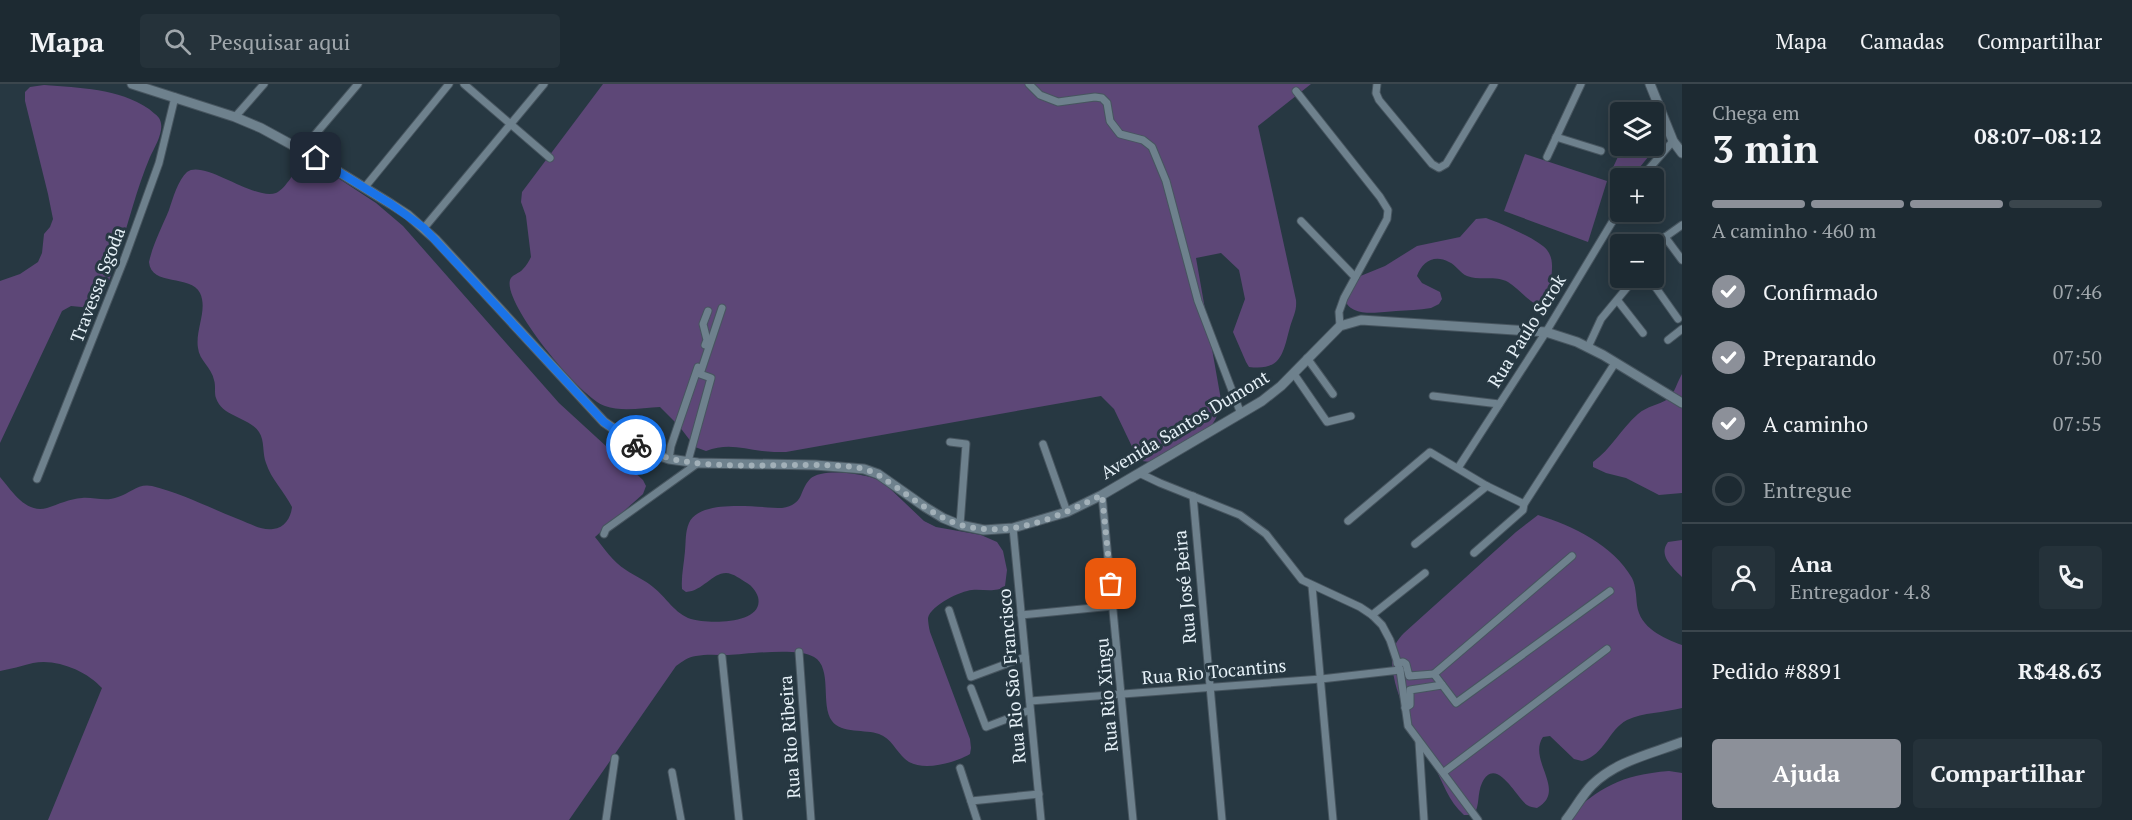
<!DOCTYPE html>
<html lang="pt">
<head>
<meta charset="utf-8">
<style>
	body { margin:0; font-family:"PT Serif",serif; background:#25323a; color:#f1f3f6; height:100vh; display:flex; flex-direction:column; font-size:22px; white-space:nowrap }
	* { box-sizing:border-box; margin:0 }
	p { font-size:20px; color:#a0a7ac }
	.icon { flex:none; width:33px; height:33px; fill:none; stroke:currentColor; stroke-width:2; stroke-linecap:round; stroke-linejoin:round }
	.map { position:relative; flex:1; overflow:hidden }
	.drawer { display:flex; flex-direction:column; background:#1d2a32; width:450px }
	.drawer>* { flex:none }
	.fabs { position:absolute; left:1610px; top:18px; display:grid; gap:12px }
	.fabs a { display:grid; place-items:center; width:54px; height:54px; border-radius:6px; background:#1d2a32; box-shadow:0 3px 15px #0003,0 0 0 2px #3b464d; font-size:30px }
	.pin { position:absolute; display:grid; place-items:center; width:51px; height:51px; color:#fff; margin:-26px; border-radius:12px; box-shadow:0 3px 9px #0006 }
	.courier { position:absolute; display:grid; place-items:center; width:60px; height:60px; margin:-30px; border:4px solid #1a73e8; border-radius:50%; background:#fff; color:#222; box-shadow:0 2px 8px #0007 }
	.head em { font-style:normal; font-weight:700 }
	.head div { display:flex; flex-direction:column-reverse }
	.head { display:flex; align-items:center; justify-content:space-between; height:102px; padding:0 30px }
	h1 { font-size:39px; font-weight:700; line-height:45px }
	.bar { display:grid; grid-template-columns:repeat(4,1fr); gap:9px 6px; align-content:center; height:72px; padding:0 30px }
	.bar i { height:8px; border-radius:4px; background:#3b464d }
	.bar .active { background:#8c9099 }
	.bar p { grid-column:span 4 }
	.line { display:flex; align-items:center; gap:15px; padding:0 30px; border-top:2px solid #3b464d }
	.line div { flex:1 }
	.round { display:grid; place-items:center; flex:none; width:63px; height:63px; border-radius:6px; background:#25323a }
	ol { padding:0 30px; list-style:none }
	li { display:flex; align-items:center; gap:18px; height:66px }
	li p { margin-inline-start:auto }
	li .icon { padding:6px; border-radius:50%; background:#8c9099; color:#fff; stroke-width:4 }
	li:last-child { color:#a0a7ac }
	li i { width:33px; height:33px; border:3px solid #3b464d; border-radius:50% }
	.primary-button { display:flex; gap:12px; margin-top:auto; padding:12px 30px }
	.primary-button a { flex:1; height:69px; border-radius:6px; background:#8c9099; color:#fff; font-size:24px; font-weight:700; line-height:69px; text-align:center }
	.primary-button a+a { background:#25323a; color:#f1f3f6 }
	header { display:flex; align-items:center; gap:36px; box-sizing:border-box; height:84px; padding:0 30px; background:#1d2a32; border-bottom:2px solid #3b464d }
	header strong { font-size:28px }
	nav { display:flex; gap:33px; margin-inline-start:auto; font-size:21px }
	.search { width:420px; height:54px; background:#25323a; display:flex; align-items:center; gap:15px; box-sizing:border-box; padding:0 21px; border-radius:6px; color:#a0a7ac; font-size:22px }
	main { display:flex; flex:1; min-height:0 }
	.map>svg:first-child { display:block }
	.green { fill:#5d4777 }
	.lines { fill:none; stroke-linecap:round; stroke-linejoin:round }
	.street-casing { stroke:#47555f; stroke-width:9 }
	.secondary-casing { stroke:#47555f; stroke-width:11 }
	.street { stroke:#6e818d; stroke-width:7 }
	.secondary { stroke:#6e818d; stroke-width:9 }
	.done { stroke:#a2b0b8; stroke-width:6; stroke-dasharray:0 10.8 }
	.route { stroke:#1a73e8; stroke-width:8 }
	.labels { text-anchor:middle; stroke-width:6; stroke-linejoin:round; paint-order:stroke }
	.street-label { font-size:18px; fill:#e5f0f7; stroke:#273842 }
</style>
</head>
<body>
<header>
<strong>Mapa</strong>
<div class="search"><svg class="icon" aria-label="search" viewBox="0 0 24 24"><circle cx="10" cy="10" r="6"/><path d="M15 15l6 6"/></svg>Pesquisar aqui</div>
<nav><a>Mapa</a><a>Camadas</a><a>Compartilhar</a></nav>
</header>
<main>
<div class="map">
<svg width="1682" height="736" viewBox="0 0 1682 736">
	<rect width="100%" height="100%" fill="#273842"/>
	<g class="green">
		<path d="M 603,0 L 1311,0 L 1258,42 L 1296,216 C 1297,227 1293,233 1290,243 C 1283,269 1282,287 1249,283 L 1246,278 L 1233,248 L 1245,215 L 1239,186 L 1221,169 L 1196,174 L 1221,316 C 1217,355 1180,364 1150,378 L 1142,377 L 1136,371 L 1114,325 L 1101,312 L 786,368 C 778,368 770,368 762,367 C 742,364 726,359 706,367 L 695,363 L 679,342 L 660,323 C 643,324 621,328 605,322 C 581,314 503,220 510,196 C 512,190 519,190 523,185 C 526,182 529,177 531,173 L 526,132 L 521,118 L 522,108 Z"/>
		<path d="M 44,1 C 80,4 118,4 149,25 C 152,28 156,30 159,34 C 166,45 155,62 150,73 C 130,120 122,173 99,219 L 92,224 L 71,222 L 62,227 L 0,359 L 0,197 L 20,190 L 38,178 L 42,169 L 44,150 L 50,143 L 53,135 L 48,110 L 25,17 L 25,8 L 30,3 Z"/>
		<polygon points="1623,62 1648,62 1653,67 1631,94 1620,94 1620,98 1609,92"/>
		<polygon points="1525,70 1607,97 1588,158 1504,127"/>
		<path d="M 304,78 L 312,79 L 321,83 L 376,119 L 403,142 L 559,319 L 643,396 L 646,402 L 643,410 L 595,453 C 604,464 613,478 626,486 C 635,492 645,496 653,503 C 666,513 675,530 691,535 C 707,540 765,541 758,513 C 756,507 752,502 747,499 C 742,496 733,489 726,489 C 712,489 703,507 686,508 L 682,505 C 681,492 684,480 685,467 C 686,458 685,448 689,439 C 700,414 760,424 782,424 C 805,420 798,408 810,395 C 823,383 869,390 883,398 L 924,437 L 936,443 L 981,451 L 997,458 L 1003,467 L 1007,486 L 1005,502 C 996,509 984,505 972,506 C 961,507 931,521 928,534 C 928,538 929,544 930,548 L 970,655 L 971,664 L 970,670 C 955,679 920,689 905,675 C 896,667 891,654 879,650 C 866,645 841,650 832,637 C 820,621 833,584 814,573 C 798,563 748,570 728,571 C 717,571 706,570 696,572 C 688,573 683,577 676,582 L 569,736 L 48,736 L 102,604 C 87,587 56,574 33,579 C 21,582 11,585 0,587 L 0,393 C 12,407 26,430 47,424 C 59,420 69,415 82,414 C 94,413 106,418 118,413 C 131,409 138,399 152,402 C 181,409 210,424 238,435 C 249,439 262,447 273,445 C 285,444 291,433 292,423 C 284,407 271,395 266,379 C 262,369 265,357 259,348 C 249,333 222,333 216,314 C 214,309 216,302 214,296 C 212,284 199,276 198,264 C 195,246 208,226 200,209 C 191,190 151,203 149,178 C 153,160 162,143 169,126 C 173,114 178,96 187,88 C 204,75 254,117 276,109 C 287,104 294,86 304,78 Z"/>
		<path d="M 1486,134 C 1498,138 1540,156 1547,166 C 1554,175 1552,185 1551,197 C 1547,244 1527,210 1508,198 C 1495,191 1480,197 1467,192 C 1460,189 1456,181 1449,178 C 1434,170 1422,178 1417,192 L 1422,199 L 1440,208 L 1442,215 L 1439,220 L 1431,224 C 1419,226 1408,226 1396,227 C 1380,228 1349,235 1344,213 L 1358,193 L 1385,182 L 1417,162 L 1460,153 L 1476,135 Z"/>
		<path d="M 1682,290 L 1682,409 L 1659,411 L 1626,394 L 1606,389 L 1593,383 L 1593,378 C 1611,365 1621,345 1638,330 C 1647,322 1659,321 1668,315 C 1675,309 1677,298 1682,290 Z"/>
		<path d="M 1538,431 C 1573,442 1613,461 1632,494 C 1636,502 1636,512 1637,521 C 1640,544 1663,554 1682,561 L 1682,624 C 1664,629 1643,628 1627,636 C 1608,646 1605,671 1582,677 L 1574,675 L 1550,652 L 1543,653 C 1527,676 1568,707 1537,724 C 1533,723 1530,723 1527,721 C 1517,715 1496,670 1482,699 C 1477,710 1480,721 1474,731 L 1464,731 C 1448,717 1443,698 1433,680 C 1416,648 1394,615 1392,578 C 1391,566 1396,557 1404,549 L 1516,448 Z"/>
		<path d="M 1682,456 L 1682,493 C 1672,483 1658,471 1668,458 Z"/>
		<path d="M 1669,687 L 1682,689 L 1682,736 L 1564,736 C 1600,703 1620,691 1669,687 Z"/>
	</g>
	<g class="lines">
		<g class="street-casing">
			<g id="street">
				<polyline points="464,0 550,74"/>
				<polyline points="1029,0 1040,11 1058,18 1095,13 1102,14 1107,19 1110,37 1120,50 1143,56 1152,63 1166,97 1198,217 1241,330"/>
				<polyline points="1377,0 1376,9 1379,16 1432,80 1439,84 1446,80 1494,0"/>
				<polyline points="1296,7 1380,113 1388,126 1387,135 1344,214 1339,228 1340,242"/>
				<polyline points="235,33 264,0"/>
				<polyline points="1556,53 1601,67"/>
				<polyline points="302,66 358,0"/>
				<polyline points="1547,73 1581,0"/>
				<polyline points="1641,94 1673,57"/>
				<polyline points="365,103 449,0"/>
				<polyline points="1301,137 1355,193"/>
				<polyline points="424,144 544,0"/>
				<polyline points="1665,153 1682,176"/>
				<polyline points="1653,167 1658,158 1682,141"/>
				<polyline points="1649,194 1678,235"/>
				<polyline points="1618,217 1643,249"/>
				<polyline points="1668,256 1682,245"/>
				<polyline points="705,261 707,256 703,240 708,227"/>
				<polyline points="1588,263 1601,235 1635,194"/>
				<polyline points="1307,274 1333,310"/>
				<polyline points="1294,290 1327,338 1351,332"/>
				<polyline points="1433,312 1499,320"/>
				<polyline points="950,358 966,360 960,441"/>
				<polyline points="1043,360 1067,428"/>
				<polyline points="669,375 671,362 698,283"/>
				<polyline points="688,377 711,294 700,290 722,224"/>
				<polyline points="1458,384 1546,248 1620,125"/>
				<polyline points="1139,389 1160,399 1240,431 1266,450 1302,496 1360,523 1372,531 1382,541 1390,556 1400,586 1408,642 1478,736"/>
				<polyline points="37,395 125,173 159,79 175,13"/>
				<polyline points="1102,411 1133,736"/>
				<polyline points="1193,412 1222,736"/>
				<polyline points="1348,437 1430,368 1487,402 1524,420"/>
				<polyline points="1013,444 1041,736"/>
				<polyline points="604,450 606,445 698,379"/>
				<polyline points="1415,460 1487,402"/>
				<polyline points="1474,469 1523,426 1524,420 1615,279"/>
				<polyline points="1572,472 1434,590 1456,619 1610,507"/>
				<polyline points="1312,502 1333,736"/>
				<polyline points="949,526 971,593 1025,573"/>
				<polyline points="1021,531 1113,522"/>
				<polyline points="1372,531 1425,489"/>
				<polyline points="799,568 811,736"/>
				<polyline points="722,573 739,736"/>
				<polyline points="1397,579 1403,578 1406,580 1409,592 1434,590"/>
				<polyline points="971,604 986,643 1030,626"/>
				<polyline points="1030,617 1321,595 1400,586"/>
				<polyline points="1405,624 1410,621 1410,606 1442,601"/>
				<polyline points="1419,658 1424,736"/>
				<polyline points="960,684 977,736"/>
				<polyline points="672,688 681,736"/>
				<polyline points="1444,688 1607,565"/>
				<polyline points="971,717 1039,710"/>
				<polyline points="606,736 615,674"/>
			</g>
		</g>
		<g class="secondary-casing">
			<g id="secondary">
				<polyline points="132,0 235,33 261,44 316,74 391,120 408,131 435,155 604,338 646,367 669,375 698,379 815,381 864,385 878,390 925,423 943,434 960,441 984,446 1013,444 1067,428 1102,411 1262,317 1281,302 1340,242 1361,236 1546,248 1577,258 1603,271 1682,319"/>
				<polyline points="1650,0 1673,57 1682,69"/>
				<path d="M 1566,736 C 1575,725 1582,711 1592,701 C 1616,677 1651,670 1682,658"/>
			</g>
		</g>
		<use href="#street" class="street"/>
		<use href="#secondary" class="secondary"/>
	</g>
	<g class="lines">
		<path class="done" d="M 636,361 C 692,395 794,374 860,384 C 875,387 884,395 896,403 C 923,422 950,444 985,445 C 1027,448 1065,429 1102,411 L 1111,500"/>
		<polyline class="route" points="316,74 391,120 424,144 604,338 636,361"/>
	</g>
	<g class="labels">
		<g class="street-label">
			<text transform="translate(98 201) rotate(-69)" y="6">Travessa Sgoda</text>
			<text transform="translate(1527 247) rotate(-58)" y="6">Rua Paulo Scrok</text>
			<text transform="translate(1185 341) rotate(-31)" y="6">Avenida Santos Dumont</text>
			<text transform="translate(1185 503) rotate(-95)" y="6">Rua José Beira</text>
			<text transform="translate(1214 588) rotate(-5)" y="6">Rua Rio Tocantins</text>
			<text transform="translate(1012 592) rotate(-95)" y="6">Rua Rio São Francisco</text>
			<text transform="translate(1107 611) rotate(-95)" y="6">Rua Rio Xingu</text>
			<text transform="translate(790 653) rotate(-94)" y="6">Rua Rio Ribeira</text>
		</g>
	</g>
</svg>
<div class="fabs">
<a><svg class="icon" aria-label="layers" viewBox="0 0 24 24"><path d="M12 4l9 5-9 5-9-5zM3 14l9 5 9-5"/></svg></a>
<a>+</a>
<a>−</a>
</div>
<div class="pin" style="left:1111px;top:500px;background:#ea580c"><svg class="icon" aria-label="bag" viewBox="0 0 24 24"><path d="M5 8h14l-1 12H6zM9 8a3 3 0 0 1 6 0"/></svg></div>
<div class="pin" style="left:316px;top:74px;background:#1f2937"><svg class="icon" aria-label="home" viewBox="0 0 24 24"><path d="M3 11l9-7 9 7M6 9v11h12V9"/></svg></div>
<div class="courier" style="left:636px;top:361px"><svg class="icon" aria-label="bike" viewBox="0 0 24 24"><circle cx="6" cy="16" r="4"/><circle cx="18" cy="16" r="4"/><path d="M6 16l4-8h5l3 8M10 8l3 8H6M13 5h3"/></svg></div>
</div>
<section class="drawer">
<div class="head"><div><h1>3 min</h1><p>Chega em</p></div><em>08:07–08:12</em></div>
<div class="bar"><i class="active"></i><i class="active"></i><i class="active"></i><i></i><p>A caminho · 460 m</p></div>
<ol>
<li><svg class="icon" aria-label="check" viewBox="0 0 24 24"><path d="M5 12l5 5 9-10"/></svg>Confirmado<p>07:46</p></li>
<li><svg class="icon" aria-label="check" viewBox="0 0 24 24"><path d="M5 12l5 5 9-10"/></svg>Preparando<p>07:50</p></li>
<li><svg class="icon" aria-label="check" viewBox="0 0 24 24"><path d="M5 12l5 5 9-10"/></svg>A caminho<p>07:55</p></li>
<li><i></i>Entregue</li>
</ol>
<div class="line" style="height:108px"><a class="round"><svg class="icon" aria-label="person" viewBox="0 0 24 24"><circle cx="12" cy="8" r="4"/><path d="M4 21q1-7 8-7t8 7"/></svg></a><div><b>Ana</b><p>Entregador · 4.8</p></div><a class="round"><svg class="icon" aria-label="phone" viewBox="0 0 24 24"><path d="M5 4h4l2 5-3 2q2 4 5 5l2-3 5 2v4C11 20 4 13 5 4z"/></svg></a></div>
<div class="line" style="height:78px"><div>Pedido #8891</div><b>R$48.63</b></div>
<div class="primary-button"><a>Ajuda</a><a>Compartilhar</a></div>
</section>
</main>
</body>
</html>
